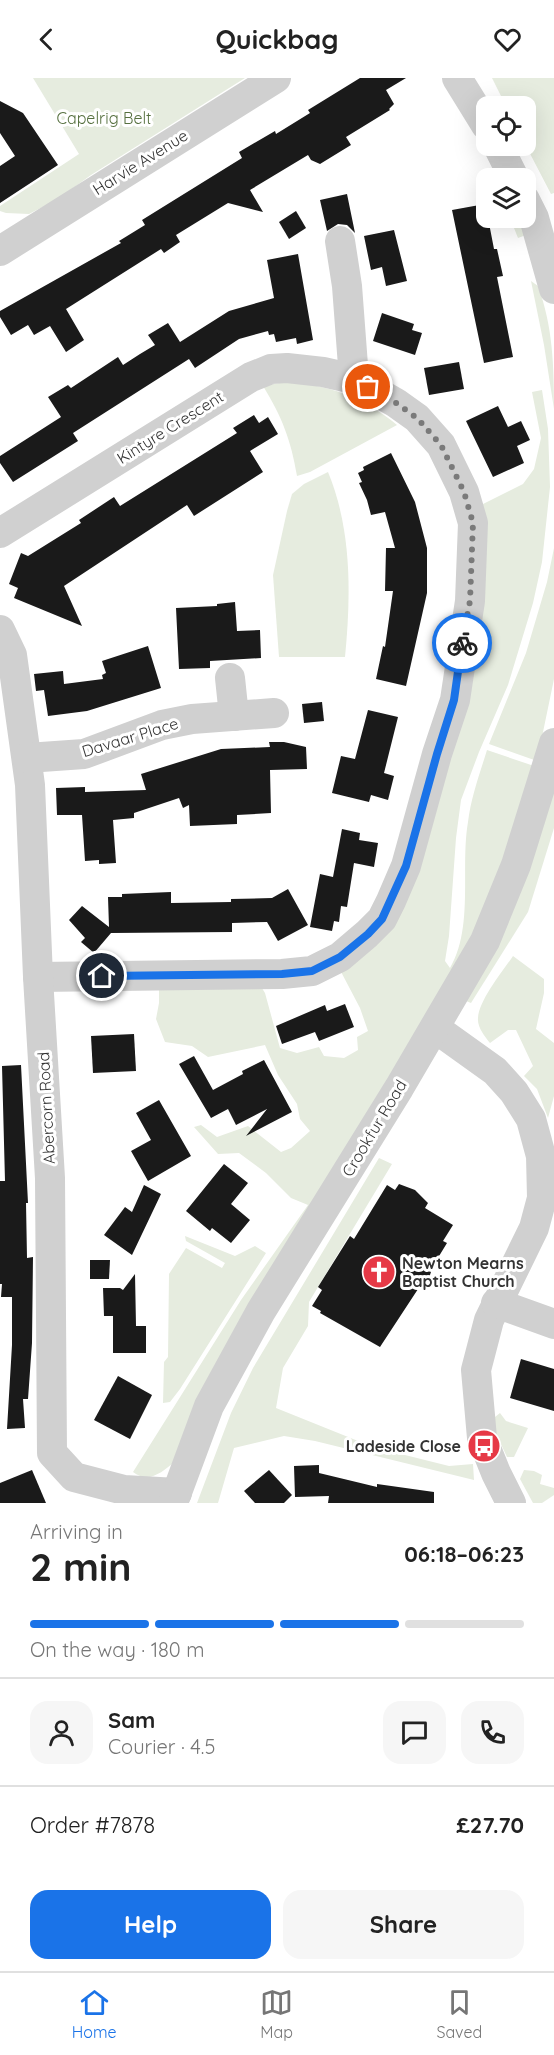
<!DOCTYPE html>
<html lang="en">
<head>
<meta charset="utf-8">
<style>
	body { margin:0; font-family:Quicksand,sans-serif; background:#f6f6f6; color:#222; height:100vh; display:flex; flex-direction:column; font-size:22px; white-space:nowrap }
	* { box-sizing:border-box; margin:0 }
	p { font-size:20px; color:#767676 }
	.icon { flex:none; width:33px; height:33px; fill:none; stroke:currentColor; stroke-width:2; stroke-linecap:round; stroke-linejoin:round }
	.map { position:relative; height:1425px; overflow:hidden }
	.details { display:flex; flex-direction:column; background:#fff; flex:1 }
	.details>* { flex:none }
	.controls { position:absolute; left:476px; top:18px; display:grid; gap:12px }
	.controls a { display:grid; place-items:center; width:60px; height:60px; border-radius:12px; background:#fff; box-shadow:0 6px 24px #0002; font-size:30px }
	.pin { position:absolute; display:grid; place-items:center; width:51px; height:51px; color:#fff; margin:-26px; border:3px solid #fff; border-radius:50%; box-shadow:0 2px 6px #0007 }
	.courier { position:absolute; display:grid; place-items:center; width:60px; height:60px; margin:-30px; border:4px solid #1a73e8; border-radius:50%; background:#fff; color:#222; box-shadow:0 2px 8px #0007 }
	.headline em { font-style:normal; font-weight:700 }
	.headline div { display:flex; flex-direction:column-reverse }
	.headline { display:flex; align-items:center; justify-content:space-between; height:102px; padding:0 30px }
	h1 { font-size:39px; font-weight:700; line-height:45px }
	.bar { display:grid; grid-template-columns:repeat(4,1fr); gap:9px 6px; align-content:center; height:72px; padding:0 30px }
	.bar i { height:8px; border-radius:4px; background:#e0e0e0 }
	.bar .on { background:#1a73e8 }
	.bar p { grid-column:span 4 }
	.line { display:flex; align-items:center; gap:15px; padding:0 30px; border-top:2px solid #e0e0e0 }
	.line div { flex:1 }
	.round { display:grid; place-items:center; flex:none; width:63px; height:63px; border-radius:18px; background:#f6f6f6 }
	.cta { display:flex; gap:12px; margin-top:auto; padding:12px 30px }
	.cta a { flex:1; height:69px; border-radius:18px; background:#1a73e8; color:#fff; font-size:24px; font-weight:700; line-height:69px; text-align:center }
	.cta a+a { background:#f6f6f6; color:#222 }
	header { display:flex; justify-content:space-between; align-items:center; height:78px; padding:0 30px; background:#fff; font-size:27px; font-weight:700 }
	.menu { display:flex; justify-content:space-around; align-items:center; height:84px; border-top:2px solid #e0e0e0; background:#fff; font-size:16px; color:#767676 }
	.menu a { display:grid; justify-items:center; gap:3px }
	.menu .on { color:#1a73e8 }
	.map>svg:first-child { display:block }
	.green { fill:#e6ecdf }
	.building { fill:#1a1a1a }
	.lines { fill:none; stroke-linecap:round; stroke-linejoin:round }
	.minor { stroke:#d0d0d0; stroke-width:30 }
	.done { stroke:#7a7a7a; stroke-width:6; stroke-dasharray:0 10.8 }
	.route { stroke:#1a73e8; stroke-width:8 }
	.labels { text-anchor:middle; stroke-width:6; stroke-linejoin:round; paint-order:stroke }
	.park-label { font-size:16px; fill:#56703f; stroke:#fff }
	.street-label { font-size:16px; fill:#333; stroke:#fff }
	.poi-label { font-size:16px; font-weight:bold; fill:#333; stroke:#fff; text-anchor:start }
</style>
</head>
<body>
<header><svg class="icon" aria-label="back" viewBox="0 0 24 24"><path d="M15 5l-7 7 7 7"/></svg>Quickbag<svg class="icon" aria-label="heart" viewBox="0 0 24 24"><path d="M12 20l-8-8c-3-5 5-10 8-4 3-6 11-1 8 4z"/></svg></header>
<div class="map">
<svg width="554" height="1425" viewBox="0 0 554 1425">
	<rect width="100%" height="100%" fill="#fff"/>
	<g class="green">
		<polygon points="33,0 245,0 91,97 58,121 29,136 6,135 0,133 0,128 79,76"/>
		<polygon points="492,0 554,0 554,115 551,116 525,66 525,28 506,28"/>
		<polygon points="510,140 519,140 526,157 518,160"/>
		<path d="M 531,203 L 538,208 C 553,249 554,288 554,331 L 544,267 Z"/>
		<path d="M 285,304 C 327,306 365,320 397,347 L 310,394 L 297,398 C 291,362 282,339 263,308 Z"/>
		<path d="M 542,312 L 548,351 L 550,409 L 542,484 L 533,525 L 508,607 L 479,674 L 461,722 L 456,760 L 449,858 L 445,883 L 450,890 C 474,849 460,790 468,744 C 471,719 480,695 487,672 L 534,688 L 532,702 L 481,843 L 174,1384 C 163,1394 148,1406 133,1394 L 241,1222 L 308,1127 L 291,1120 L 266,1095 L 239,1075 L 218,1076 L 194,1049 L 201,1047 L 217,1059 L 248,1048 L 281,1074 L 291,1070 L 310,1053 L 300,1041 L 297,1026 L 278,997 L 265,967 L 208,979 L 192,968 L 165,964 L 156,941 L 159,925 L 159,910 L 260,907 L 265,915 L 280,970 L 297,975 L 319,969 L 324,978 L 344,980 L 358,972 L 357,959 L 368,953 L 360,930 L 339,890 L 408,817 L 479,428 L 523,406 L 534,391 L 541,360 L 532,314 Z"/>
		<path d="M 328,394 C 352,452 351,518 345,579 L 279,579 L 273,497 L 287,433 L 292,416 L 304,406 Z"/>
		<polygon points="554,470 554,601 537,683 489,666 526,575 547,504"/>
		<polygon points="554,708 554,750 528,834 471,925 466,923"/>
		<path d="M 513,878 L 544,901 L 544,915 L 536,951 L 554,965 L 554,1018 L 548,1040 L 537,1011 L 524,998 L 533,988 L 516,952 L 508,952 L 490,965 C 485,959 477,949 478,940 C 479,922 503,893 513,878 Z"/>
		<polygon points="379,1080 392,1086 309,1224 308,1248 283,1290 276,1330 373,1369 449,1388 473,1386 474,1402 315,1363 284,1358 234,1370 218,1425 197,1425 231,1335 253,1290"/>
		<polygon points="185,1158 235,1178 255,1168 266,1175 180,1311 170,1324 163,1325 164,1284 168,1279 169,1196 186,1170 222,1190 225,1185 186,1163"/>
		<polygon points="500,1335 506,1343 528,1350 514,1379 507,1379 490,1343"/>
		<polygon points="524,1392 534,1393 542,1397 540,1406 554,1410 554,1417 542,1425 533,1425 520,1401"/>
	</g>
	<g class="building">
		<polygon points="360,0 406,0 386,12 394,26 389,31 390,32 346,59 351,67 320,86 311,82 308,77 250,112 263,134 228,125 176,157 180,164 164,175 161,171 66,231 84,262 66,274 50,248 34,257 28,247 11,257 0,239 0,233 121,165 119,163 145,147 142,142 242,80 239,74 275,53 276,56 310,35 308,32"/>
		<polygon points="0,23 23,35 58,87 0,125 0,88 15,78 0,55"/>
		<polygon points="347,116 355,155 347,147 338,146 327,153 320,122"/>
		<polygon points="485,126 486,140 488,140 494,171 497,171 503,198 497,199 513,279 484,285 452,132"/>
		<polygon points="296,133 306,150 289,161 279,144"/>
		<polygon points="394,152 407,203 386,208 382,189 371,192 364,158"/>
		<polygon points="298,176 313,262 297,266 296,260 276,264 274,256 269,257 268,253 239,261 195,290 189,281 73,355 78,363 13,404 0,385 0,378 61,339 48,319 68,307 71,310 118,279 123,287 140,276 155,267 148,257 168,245 180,264 229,233 274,220 267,182"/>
		<polygon points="382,235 414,246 412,252 422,255 415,277 373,263"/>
		<polygon points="459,284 464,311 429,317 424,290"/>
		<polygon points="498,328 508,349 521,343 530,362 517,368 524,385 493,399 466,343"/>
		<polygon points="254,337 259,345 268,339 278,356 250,373 263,394 194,438 187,427 64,508 82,548 14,520 18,510 9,506 21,475 28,478 81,445 79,442 114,419 120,428 237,355 233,350"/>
		<polygon points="391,375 415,424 427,470 427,515 406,608 376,601 383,568 385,569 393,513 385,513 386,470 395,470 385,434 371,437 367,422 359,405 362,404 358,395 364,392 363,389"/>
		<polygon points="235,524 237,553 260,552 261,580 210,583 210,590 179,591 176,530 217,528 217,526"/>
		<polygon points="148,568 161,610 87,633 48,638 44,612 36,613 34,596 63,593 64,606 103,601 102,597 106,595 102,583"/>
		<polygon points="322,624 324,643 304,645 302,626"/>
		<polygon points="368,632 398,639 384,695 394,698 388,722 371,717 369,724 332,715 341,678 355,681"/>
		<polygon points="269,664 284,664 306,669 307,691 270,692 271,735 237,737 237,746 190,748 189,727 183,730 179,720 134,735 134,740 113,742 116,785 99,786 99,782 85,783 82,737 57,737 56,710 85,709 85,714 146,712 141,696 221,671 270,669"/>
		<polygon points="342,751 360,755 359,762 378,765 374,789 354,785 347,829 341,828 339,844 334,843 332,853 310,849 320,796 333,799"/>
		<polygon points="288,811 308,847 278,863 267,844 232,845 232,854 111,855 94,875 81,864 85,860 69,842 82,828 109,849 108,819 122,819 122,816 171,814 171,825 231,824 231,821 272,820"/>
		<polygon points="345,926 354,949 319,963 315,954 282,966 276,948 325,927 327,933"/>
		<polygon points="134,956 136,993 93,995 91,958"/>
		<polygon points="194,978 213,1012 243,996 242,993 264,982 292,1034 246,1058 267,1031 236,1047 228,1031 211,1040 179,986"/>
		<polygon points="21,987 28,1125 26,1125 27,1180 33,1179 32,1265 28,1321 23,1321 25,1350 7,1351 12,1267 12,1219 1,1219 2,1206 0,1206 0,1103 5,1103 2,988"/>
		<polygon points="159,1022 191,1078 148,1103 131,1073 151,1062 136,1035"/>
		<polygon points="224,1086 248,1105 231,1126 250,1142 231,1165 212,1150 210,1153 186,1133"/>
		<polygon points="399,1106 415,1112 428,1125 425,1130 453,1147 443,1163 447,1165 433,1188 429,1200 420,1208 380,1269 320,1235 321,1233 312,1228 322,1212 318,1209 350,1158 354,1161 387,1107 395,1112"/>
		<polygon points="144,1107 161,1116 132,1177 104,1157 125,1129 132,1134"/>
		<polygon points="90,1182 110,1182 109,1201 90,1201"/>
		<polygon points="135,1196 136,1248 146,1248 146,1275 113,1275 113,1238 104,1238 103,1210 120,1210 123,1212"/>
		<polygon points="521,1281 554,1291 554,1333 510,1320"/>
		<polygon points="118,1298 152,1317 130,1361 94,1342"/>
		<polygon points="319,1387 319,1395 377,1409 377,1406 434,1414 434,1425 328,1425 329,1418 295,1419 294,1388"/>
		<polygon points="32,1392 46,1425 0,1425 0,1405"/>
		<polygon points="269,1392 292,1417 284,1425 255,1425 244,1413"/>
	</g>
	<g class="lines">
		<g class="minor">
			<polyline points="457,0 486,47"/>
			<polyline points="498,68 514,100"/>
			<polyline points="525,122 534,140 554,211"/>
			<polyline points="340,163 347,208 354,301"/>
			<polyline points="0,173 276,0"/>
			<polyline points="0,455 251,299 271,291 287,290 323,294 354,301 396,325 417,340 441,367 464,414 473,445 470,523 455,622 437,676 406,788 391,823 382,841 367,856 340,879 312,893 282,896 38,899"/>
			<polyline points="0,552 12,577 30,707 38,899 50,1100 52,1375 74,1399 124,1412 177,1415"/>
			<polyline points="230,600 234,638"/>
			<polyline points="27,680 84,676 162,647 192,641 274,635"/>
			<polyline points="435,950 495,993 514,1014 531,1041 541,1078 542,1120 534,1150 489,1242 476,1292 482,1360 496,1395 511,1425"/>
			<polyline points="496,1225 554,1246"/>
			<polyline points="173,1425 209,1328 261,1233 399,1010 485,863 516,787 554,665"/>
		</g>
	</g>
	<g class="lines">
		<polyline class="done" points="368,309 396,325 417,340 441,367 464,414 473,445 470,523 462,565"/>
		<polyline class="route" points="102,898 282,896 312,893 340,879 368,856 382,841 406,788 437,676 454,622 462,565"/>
	</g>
	<defs>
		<g id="church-disc" transform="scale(1.725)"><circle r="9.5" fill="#e63946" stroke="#fff"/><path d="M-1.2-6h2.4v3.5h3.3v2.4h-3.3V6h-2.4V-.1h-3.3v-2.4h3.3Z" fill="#fff"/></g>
		<g id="bus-disc" transform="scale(1.725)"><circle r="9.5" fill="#e63946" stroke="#fff"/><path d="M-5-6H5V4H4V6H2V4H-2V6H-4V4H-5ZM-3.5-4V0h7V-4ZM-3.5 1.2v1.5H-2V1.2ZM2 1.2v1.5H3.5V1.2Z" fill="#fff"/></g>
	</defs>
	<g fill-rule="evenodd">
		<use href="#church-disc" x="379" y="1194"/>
		<use href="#bus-disc" x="484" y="1368"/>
	</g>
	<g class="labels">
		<g class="park-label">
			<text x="104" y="46">Capelrig Belt</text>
		</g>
		<g class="street-label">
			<text transform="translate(140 84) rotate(-32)" y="6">Harvie Avenue</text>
			<text transform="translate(170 349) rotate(-32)" y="6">Kintyre Crescent</text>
			<text transform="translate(130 659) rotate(-17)" y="6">Davaar Place</text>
			<text transform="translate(46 1030) rotate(-93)" y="6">Abercorn Road</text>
			<text transform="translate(374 1050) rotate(-59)" y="6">Crookfur Road</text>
		</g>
		<g class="poi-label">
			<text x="402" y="1191">Newton Mearns<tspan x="402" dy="18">Baptist Church</tspan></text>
			<text x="461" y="1374" text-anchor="end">Ladeside Close</text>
		</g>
	</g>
</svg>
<div class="controls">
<a><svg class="icon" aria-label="locate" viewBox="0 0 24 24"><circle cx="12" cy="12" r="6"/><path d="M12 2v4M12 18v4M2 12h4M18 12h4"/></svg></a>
<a><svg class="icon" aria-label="layers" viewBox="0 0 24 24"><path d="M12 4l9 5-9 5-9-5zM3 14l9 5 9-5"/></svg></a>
</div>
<div class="pin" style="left:368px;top:309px;background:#ea580c"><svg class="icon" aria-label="bag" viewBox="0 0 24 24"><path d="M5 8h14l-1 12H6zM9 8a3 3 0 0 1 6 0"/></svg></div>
<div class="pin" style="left:102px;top:898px;background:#1f2937"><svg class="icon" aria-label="home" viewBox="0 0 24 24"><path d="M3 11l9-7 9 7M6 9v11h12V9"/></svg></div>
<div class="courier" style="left:462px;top:565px"><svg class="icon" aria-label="bike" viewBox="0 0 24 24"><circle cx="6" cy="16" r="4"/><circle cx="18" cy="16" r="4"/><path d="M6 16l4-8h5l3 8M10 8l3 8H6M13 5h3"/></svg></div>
</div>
<section class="details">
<div class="headline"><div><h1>2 min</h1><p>Arriving in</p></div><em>06:18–06:23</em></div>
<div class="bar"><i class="on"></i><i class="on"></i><i class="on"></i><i></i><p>On the way · 180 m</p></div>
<div class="line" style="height:108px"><a class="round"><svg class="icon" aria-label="person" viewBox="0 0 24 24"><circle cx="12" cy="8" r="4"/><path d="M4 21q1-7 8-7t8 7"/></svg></a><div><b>Sam</b><p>Courier · 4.5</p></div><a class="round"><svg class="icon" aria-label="chat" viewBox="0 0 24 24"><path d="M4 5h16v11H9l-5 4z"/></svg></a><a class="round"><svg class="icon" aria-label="phone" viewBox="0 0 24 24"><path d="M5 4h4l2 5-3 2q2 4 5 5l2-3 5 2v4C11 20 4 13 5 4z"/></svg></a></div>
<div class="line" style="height:78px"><div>Order #7878</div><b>£27.70</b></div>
<div class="cta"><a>Help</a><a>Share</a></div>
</section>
<nav class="menu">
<a class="on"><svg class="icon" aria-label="home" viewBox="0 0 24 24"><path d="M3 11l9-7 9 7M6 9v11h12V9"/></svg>Home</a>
<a><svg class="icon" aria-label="map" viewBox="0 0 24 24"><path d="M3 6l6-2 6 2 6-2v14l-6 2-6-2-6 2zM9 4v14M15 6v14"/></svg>Map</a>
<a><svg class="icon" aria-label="saved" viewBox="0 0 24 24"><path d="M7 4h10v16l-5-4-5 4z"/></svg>Saved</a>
</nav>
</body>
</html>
